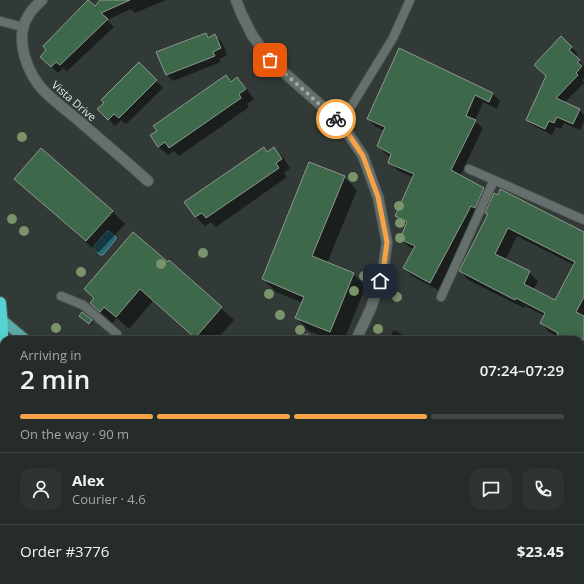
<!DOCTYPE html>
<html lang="en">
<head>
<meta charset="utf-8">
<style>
	body { margin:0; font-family:"Open Sans",sans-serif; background:#2d3431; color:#f1f3f6; height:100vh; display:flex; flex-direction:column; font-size:15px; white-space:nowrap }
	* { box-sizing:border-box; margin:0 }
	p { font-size:13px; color:#a3a7a8 }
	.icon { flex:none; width:22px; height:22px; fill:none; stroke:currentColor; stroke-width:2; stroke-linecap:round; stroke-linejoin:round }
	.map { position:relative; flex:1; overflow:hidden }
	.side { position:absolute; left:0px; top:336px; width:584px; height:248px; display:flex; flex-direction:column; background:#252c29; border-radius:12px 12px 0 0; box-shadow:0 2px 10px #0003,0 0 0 1px #424846 }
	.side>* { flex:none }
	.pin { position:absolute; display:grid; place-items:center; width:34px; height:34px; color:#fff; margin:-17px; border-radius:8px; box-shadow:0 2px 6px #0006 }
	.courier { position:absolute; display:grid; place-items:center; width:40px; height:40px; margin:-20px; border:3px solid #f5a346; border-radius:50%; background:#fff; color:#222; box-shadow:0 1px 5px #0007 }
	.overview em { font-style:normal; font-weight:600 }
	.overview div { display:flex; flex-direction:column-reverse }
	.overview { display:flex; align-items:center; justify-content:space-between; height:68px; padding:0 20px }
	h1 { font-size:26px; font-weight:600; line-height:30px }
	.bar { display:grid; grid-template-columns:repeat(4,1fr); gap:6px 4px; align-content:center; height:48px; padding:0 20px }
	.bar i { height:5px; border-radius:3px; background:#424846 }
	.bar .on { background:#f5a346 }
	.bar p { grid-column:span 4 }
	.line { display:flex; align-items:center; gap:10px; padding:0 20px; border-top:1px solid #424846 }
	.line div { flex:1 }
	.round { display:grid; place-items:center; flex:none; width:42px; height:42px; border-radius:12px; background:#2d3431 }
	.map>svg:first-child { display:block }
	.water { fill:#286878; stroke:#608e99 }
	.shadow { fill:#0007; fill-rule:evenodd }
	.building { fill:#3d6849; stroke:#8f9791; fill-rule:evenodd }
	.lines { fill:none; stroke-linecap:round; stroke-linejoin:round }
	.lane-casing { stroke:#515856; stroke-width:10 }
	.street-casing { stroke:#515856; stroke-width:12 }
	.primary-casing { stroke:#515856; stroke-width:12 }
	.highway-casing { stroke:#515856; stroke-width:14 }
	.lane { stroke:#656f6b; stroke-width:8 }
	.street { stroke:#656f6b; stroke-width:10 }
	.primary { stroke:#5baaa9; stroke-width:10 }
	.highway { stroke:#55d2d2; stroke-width:12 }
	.tree { fill:#7b936b }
	.done { stroke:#a3aaa8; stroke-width:4; stroke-dasharray:0 7.2 }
	.route { stroke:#f5a346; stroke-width:5 }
	.labels { text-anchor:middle; stroke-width:4; stroke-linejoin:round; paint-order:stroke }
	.street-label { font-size:11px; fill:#e1e7e5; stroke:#313a37 }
</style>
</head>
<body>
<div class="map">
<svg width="584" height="584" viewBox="0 0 584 584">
	<rect width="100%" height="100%" fill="#313a37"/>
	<polygon class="water" points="107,231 109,231 116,237 116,239 103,255 100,255 94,249 93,247"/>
	<g class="shadow">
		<polygon points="101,0 166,0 135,13 131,9 107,20 114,27 67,71 63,68 58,73 41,57"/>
		<polygon points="206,34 209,38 215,36 222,42 227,55 219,59 221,62 173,81 167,75"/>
		<polygon points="561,38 578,54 575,57 584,66 584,78 582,80 584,83 564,103 579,110 584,115 584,121 580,130 564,123 561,129 556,127 552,135 534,126 527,120 547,76"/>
		<path d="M 400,49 L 492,93 L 500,101 L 497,109 L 483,102 L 475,121 L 483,128 L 460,176 L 484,189 L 493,198 L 584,233 L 584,355 L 580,352 L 580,340 L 560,340 L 557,336 L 549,332 L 541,323 L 545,316 L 525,306 L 524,308 L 468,280 L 460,271 L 488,215 L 485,212 L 483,215 L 480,213 L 438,290 L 412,276 L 404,268 L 414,249 L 409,247 L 401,239 L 407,225 L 396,216 L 414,178 L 397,170 L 389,162 L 391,157 L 386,154 L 378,146 L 384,131 L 376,127 L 368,119 ZM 517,236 L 574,265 L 556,301 L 533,290 L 538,281 L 529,272 L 505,260 Z"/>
		<polygon points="139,63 163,88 126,124 121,120 115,126 99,109"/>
		<polygon points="226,77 232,83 237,79 246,88 254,99 247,104 249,107 179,156 174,151 168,155 159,147 151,136"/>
		<polygon points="264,148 268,152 274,148 283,157 290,168 284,173 287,177 216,227 211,222 205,226 196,217 186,202"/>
		<polygon points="344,177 357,190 327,263 353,274 366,286 344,340 332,340 309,331 297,318 303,303 276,292 263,279"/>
		<polygon points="15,179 112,211 125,224 98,253"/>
		<polygon points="170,262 234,320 216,340 197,340 153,301 129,329 117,318 112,323 91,303"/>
		<polygon points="83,313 93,323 91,325 81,316"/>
		<polygon points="394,330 413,340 388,340"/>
		<polygon points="580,413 584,415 584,514 580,522"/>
		<polygon points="584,539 584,584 557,584 553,580 580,580 580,545"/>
		<polygon points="104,580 133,580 136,584 105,584 106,582"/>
		<polygon points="199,580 204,584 195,584"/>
		<polygon points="359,580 397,580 395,584 356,584"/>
		<polygon points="438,580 505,580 509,584 446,584"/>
	</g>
	<g class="building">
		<polygon points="88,0 95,6 100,0 130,0 101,13 108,19 60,65 56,62 51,67 40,57 46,50 43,46"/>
		<polygon points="206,33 208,38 215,34 221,48 213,52 215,56 166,75 156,52"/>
		<polygon points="561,36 572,47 569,50 580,60 577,62 582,66 576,73 578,75 556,98 580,109 573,124 557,117 554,123 549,121 545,129 526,120 546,76 534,65"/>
		<polygon points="399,48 493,93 489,102 475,95 466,116 476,120 451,170 484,188 475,208 471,206 430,283 403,268 415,246 400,239 407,222 395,216 414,174 388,163 391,154 377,146 385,127 367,119"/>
		<polygon points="139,62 157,80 119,118 114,114 108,120 97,109 104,103 101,100"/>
		<polygon points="226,75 231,82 237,77 246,89 239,94 241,98 169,148 165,142 158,147 150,135 157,131 153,126"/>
		<polygon points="264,147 267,152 274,147 282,159 276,163 279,168 206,218 202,213 195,217 184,202"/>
		<polygon points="41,148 113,211 86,241 14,179"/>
		<polygon points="309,162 345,176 312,256 354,273 330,332 295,318 304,297 262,279"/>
		<path d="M 500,189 L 584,232 L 584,297 L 576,312 L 584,316 L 584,340 L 562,340 L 556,337 L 558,333 L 540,323 L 545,313 L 516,298 L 515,300 L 459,271 L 488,214 L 485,213 L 494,193 L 498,195 ZM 508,228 L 575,262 L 555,300 L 524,284 L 530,271 L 495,254 Z"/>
		<polygon points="133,232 168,262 169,260 222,307 195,338 140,289 116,317 104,307 100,312 90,303 94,298 84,289"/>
		<polygon points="82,312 92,320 89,324 79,316"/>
	</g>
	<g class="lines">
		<g class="lane-casing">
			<g id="lane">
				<polyline points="0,21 23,27"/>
				<polyline points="341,123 393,38 410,0"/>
				<polyline points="469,169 494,180"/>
				<polyline points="61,296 83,305 117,334"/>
				<polyline points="441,297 494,180 584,220"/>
				<polyline points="306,340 307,338"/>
				<polyline points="81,580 82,584"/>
				<polyline points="536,580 536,584"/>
				<polyline points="173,584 177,580"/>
			</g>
		</g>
		<g class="street-casing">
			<g id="street">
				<path d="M 42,0 C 37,5 32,9 28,16 C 14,39 27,73 44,91 C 57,104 73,115 86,127 C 107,145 128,163 148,181"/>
				<polyline points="236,0 242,15 252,35 270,60 341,123 363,156 378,197 387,242 383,272 371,308 356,340"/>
			</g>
		</g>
		<g class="primary-casing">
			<g id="primary">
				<polyline points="0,318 26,340"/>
				<polyline points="270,580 275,584"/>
			</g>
		</g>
		<g class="highway-casing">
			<g id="highway">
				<path d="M 0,303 C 3,329 3,355 0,380"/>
				<polyline points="0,458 4,475"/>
				<polyline points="36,580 37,584"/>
			</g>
		</g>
		<use href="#lane" class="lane"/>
		<use href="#street" class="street"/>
		<use href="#primary" class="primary"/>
		<use href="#highway" class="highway"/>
	</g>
	<g class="tree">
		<circle cx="22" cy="137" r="5"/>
		<circle cx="353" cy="177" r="5"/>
		<circle cx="399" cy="206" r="5"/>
		<circle cx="12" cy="219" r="5"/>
		<circle cx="400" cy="223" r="5"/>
		<circle cx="24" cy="231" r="5"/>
		<circle cx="400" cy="238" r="5"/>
		<circle cx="203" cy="253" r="5"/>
		<circle cx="161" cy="264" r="5"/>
		<circle cx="81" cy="272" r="5"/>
		<circle cx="364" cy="276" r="5"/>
		<circle cx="354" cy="291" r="5"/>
		<circle cx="269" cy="294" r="5"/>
		<circle cx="397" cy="297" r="5"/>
		<circle cx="280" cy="315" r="5"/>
		<circle cx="56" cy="328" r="5"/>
		<circle cx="378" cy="329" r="5"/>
		<circle cx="300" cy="330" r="5"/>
	</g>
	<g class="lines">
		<polyline class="done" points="270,60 336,119"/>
		<polyline class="route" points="336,119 341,123 363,156 378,197 387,242 383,272 380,281"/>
	</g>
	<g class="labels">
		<g class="street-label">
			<text transform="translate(74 101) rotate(41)" y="4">Vista Drive</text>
		</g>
	</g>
</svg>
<div class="pin" style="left:270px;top:60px;background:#ea580c"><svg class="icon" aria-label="bag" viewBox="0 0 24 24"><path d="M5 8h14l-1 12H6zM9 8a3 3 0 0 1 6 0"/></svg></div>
<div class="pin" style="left:380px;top:281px;background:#1f2937"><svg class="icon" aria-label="home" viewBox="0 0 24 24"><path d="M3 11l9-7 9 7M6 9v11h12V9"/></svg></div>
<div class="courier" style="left:336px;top:119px"><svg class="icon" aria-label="bike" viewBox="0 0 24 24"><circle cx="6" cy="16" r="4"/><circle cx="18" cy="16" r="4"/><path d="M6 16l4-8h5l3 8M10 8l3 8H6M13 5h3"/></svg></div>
<section class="side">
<div class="overview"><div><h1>2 min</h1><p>Arriving in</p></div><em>07:24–07:29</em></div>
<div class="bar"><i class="on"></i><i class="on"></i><i class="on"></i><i></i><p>On the way · 90 m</p></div>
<div class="line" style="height:72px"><a class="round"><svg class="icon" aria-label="person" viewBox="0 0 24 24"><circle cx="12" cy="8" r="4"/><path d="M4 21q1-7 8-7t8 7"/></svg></a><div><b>Alex</b><p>Courier · 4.6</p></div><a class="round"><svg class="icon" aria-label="chat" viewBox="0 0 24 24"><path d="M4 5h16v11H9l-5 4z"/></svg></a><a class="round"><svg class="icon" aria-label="phone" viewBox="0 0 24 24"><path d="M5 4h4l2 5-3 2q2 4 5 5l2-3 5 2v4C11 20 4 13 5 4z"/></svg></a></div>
<div class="line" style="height:52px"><div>Order #3776</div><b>$23.45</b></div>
</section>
</div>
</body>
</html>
